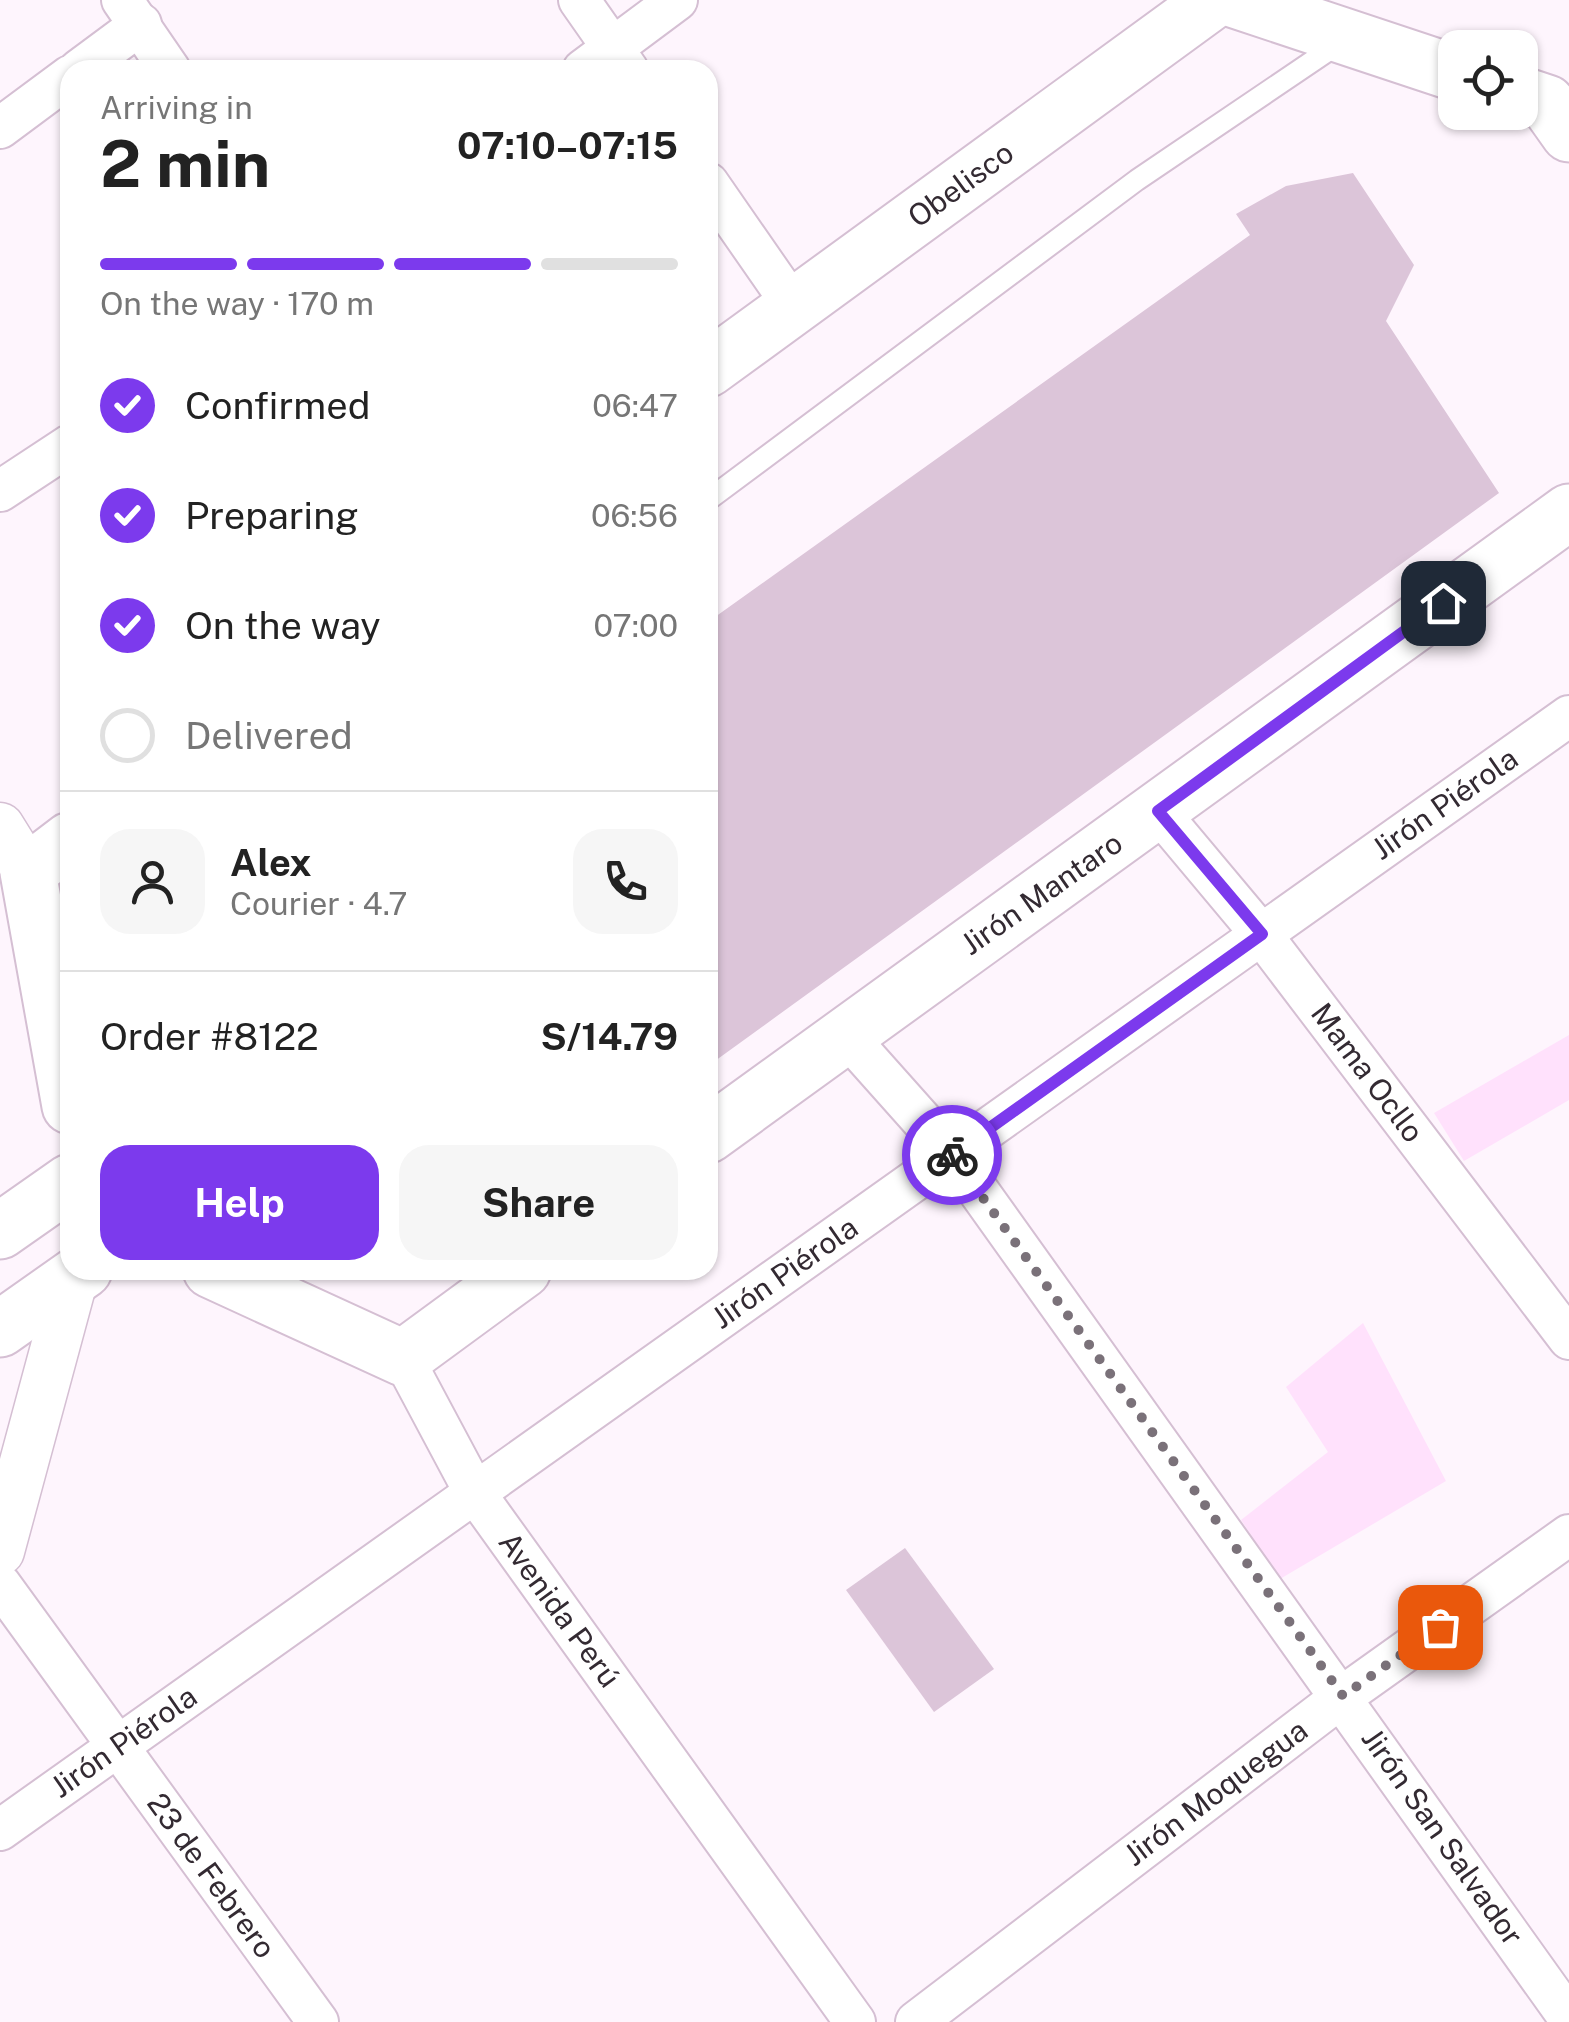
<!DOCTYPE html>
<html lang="en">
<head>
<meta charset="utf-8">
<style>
	body { margin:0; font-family:"Public Sans",sans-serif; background:#f6f6f6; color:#222; height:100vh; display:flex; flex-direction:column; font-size:38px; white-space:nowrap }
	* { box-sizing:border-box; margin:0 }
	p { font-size:32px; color:#767676 }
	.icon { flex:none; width:55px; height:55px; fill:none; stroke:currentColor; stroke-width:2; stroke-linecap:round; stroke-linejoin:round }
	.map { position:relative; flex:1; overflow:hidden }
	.panel { position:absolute; left:60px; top:60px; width:658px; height:1220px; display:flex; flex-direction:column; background:#fff; border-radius:30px; box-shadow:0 2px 8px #0004 }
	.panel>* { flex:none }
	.controls { position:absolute; left:1438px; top:30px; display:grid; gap:20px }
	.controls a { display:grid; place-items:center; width:100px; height:100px; border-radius:20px; background:#fff; box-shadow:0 2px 8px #0004; font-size:50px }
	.pin { position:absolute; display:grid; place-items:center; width:85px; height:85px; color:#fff; margin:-42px; border-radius:20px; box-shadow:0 5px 15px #0006 }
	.courier { position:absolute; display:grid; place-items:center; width:100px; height:100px; margin:-50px; border:8px solid #7c3aed; border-radius:50%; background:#fff; color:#222; box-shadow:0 2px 12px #0007 }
	.headline em { font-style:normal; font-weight:700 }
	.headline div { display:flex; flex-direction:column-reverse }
	.headline { display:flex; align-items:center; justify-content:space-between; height:170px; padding:0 40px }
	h1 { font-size:65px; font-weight:700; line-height:75px }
	.bar { display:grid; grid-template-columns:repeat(4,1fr); gap:15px 10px; align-content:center; height:120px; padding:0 40px }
	.bar i { height:12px; border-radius:8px; background:#e0e0e0 }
	.bar .current { background:#7c3aed }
	.bar p { grid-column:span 4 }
	.line { display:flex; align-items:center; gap:25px; padding:0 40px; border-top:2px solid #e0e0e0 }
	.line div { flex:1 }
	.round { display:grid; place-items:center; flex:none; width:105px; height:105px; border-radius:30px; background:#f6f6f6 }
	ol { padding:0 40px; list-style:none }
	li { display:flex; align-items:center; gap:30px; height:110px }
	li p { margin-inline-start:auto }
	li .icon { padding:10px; border-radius:50%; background:#7c3aed; color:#fff; stroke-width:4 }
	li:last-child { color:#767676 }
	li i { width:55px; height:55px; border:5px solid #e0e0e0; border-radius:50% }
	.action { display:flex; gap:20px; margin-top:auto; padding:20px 40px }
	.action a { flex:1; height:115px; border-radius:30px; background:#7c3aed; color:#fff; font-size:40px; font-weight:700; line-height:115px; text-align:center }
	.action a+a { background:#f6f6f6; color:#222 }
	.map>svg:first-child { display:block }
	.built { fill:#ffe1fc }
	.building { fill:#dcc5d9 }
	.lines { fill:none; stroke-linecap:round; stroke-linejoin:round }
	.service-casing { stroke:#d5bfd3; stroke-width:24 }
	.minor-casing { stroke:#d5bfd3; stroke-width:44 }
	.tertiary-casing { stroke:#d5bfd3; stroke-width:51 }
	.secondary-casing { stroke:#d5bfd3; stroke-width:59 }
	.service { stroke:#fff; stroke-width:20 }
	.minor { stroke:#fff; stroke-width:40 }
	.tertiary { stroke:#fff; stroke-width:48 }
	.secondary { stroke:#fff; stroke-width:55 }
	.done { stroke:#7a7179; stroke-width:10; stroke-dasharray:0 18 }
	.route { stroke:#7c3aed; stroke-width:12 }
	.labels { text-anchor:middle; stroke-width:8; stroke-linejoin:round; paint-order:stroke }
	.street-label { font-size:30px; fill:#332a32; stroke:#fff }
</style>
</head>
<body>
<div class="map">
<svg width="1569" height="2022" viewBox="0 0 1569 2022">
	<rect width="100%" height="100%" fill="#fef5fd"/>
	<g class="built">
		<polygon points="1569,1035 1569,1100 1464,1161 1434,1113"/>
		<polygon points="1363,1323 1446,1481 1280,1579 1241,1520 1328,1452 1286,1387"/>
	</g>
	<g class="building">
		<polygon points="1353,173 1414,265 1386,321 1499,493 708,1066 708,622 1250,235 1236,214 1286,186"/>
		<polygon points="905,1548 994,1669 934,1712 846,1590"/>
	</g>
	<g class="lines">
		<g class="service-casing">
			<polyline id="service" points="708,500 1137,180 1338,44"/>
		</g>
		<g class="minor-casing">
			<g id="minor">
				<polyline points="122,0 170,70"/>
				<polyline points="579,0 628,70"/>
				<polyline points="79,70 141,24"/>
				<polyline points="583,70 677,0"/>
				<polyline points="0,128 70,76"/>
				<polyline points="708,183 794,307"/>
				<polyline points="0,491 70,445"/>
				<polyline points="1158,811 1261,934 1569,1339"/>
				<polyline points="845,1034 952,1154 1569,2018"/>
				<polyline points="403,1358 475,1493 855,2022"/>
				<polyline points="0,1584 318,2022"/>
				<polyline points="0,1830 1569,716"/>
				<polyline points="916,2022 1343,1696 1569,1535"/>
			</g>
		</g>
		<g class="tertiary-casing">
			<g id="tertiary">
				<polyline points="0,827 28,872"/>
				<polyline points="0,1551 74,1277"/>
			</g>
		</g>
		<g class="secondary-casing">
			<g id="secondary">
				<polyline points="1235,0 1455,73"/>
				<polyline points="1520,94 1547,103 1569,134"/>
				<polyline points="708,369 1214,0"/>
				<polyline points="70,840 28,872 70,1106"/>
				<polyline points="708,1135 1569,512"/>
				<polyline points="0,1231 70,1182"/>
				<polyline points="211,1270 403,1358 523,1270"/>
				<polyline points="0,1329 84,1270"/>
			</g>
		</g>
		<use href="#service" class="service"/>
		<use href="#minor" class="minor"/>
		<use href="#tertiary" class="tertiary"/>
		<use href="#secondary" class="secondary"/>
	</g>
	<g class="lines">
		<polyline class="done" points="952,1155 1343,1696 1440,1627"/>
		<polyline class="route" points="952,1155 1262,934 1158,811 1443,603"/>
	</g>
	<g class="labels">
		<g class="street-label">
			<text transform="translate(961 185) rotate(-36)" y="10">Obelisco</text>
			<text transform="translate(1445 804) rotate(-35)" y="10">Jirón Piérola</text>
			<text transform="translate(1042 894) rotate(-35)" y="10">Jirón Mantaro</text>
			<text transform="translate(1367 1073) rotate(53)" y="10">Mama Ocllo</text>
			<text transform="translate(785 1273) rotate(-35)" y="10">Jirón Piérola</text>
			<text transform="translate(559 1610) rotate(54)" y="10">Avenida Perú</text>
			<text transform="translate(124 1742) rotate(-35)" y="10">Jirón Piérola</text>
			<text transform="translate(1216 1793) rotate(-37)" y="10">Jirón Moquegua</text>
			<text transform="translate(1442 1837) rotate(55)" y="10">Jirón San Salvador</text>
			<text transform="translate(211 1876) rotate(54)" y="10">23 de Febrero</text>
		</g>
	</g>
</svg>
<div class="controls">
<a><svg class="icon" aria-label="locate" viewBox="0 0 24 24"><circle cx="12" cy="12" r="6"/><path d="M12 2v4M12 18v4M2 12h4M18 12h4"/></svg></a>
</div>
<div class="pin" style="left:1440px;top:1627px;background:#ea580c"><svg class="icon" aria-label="bag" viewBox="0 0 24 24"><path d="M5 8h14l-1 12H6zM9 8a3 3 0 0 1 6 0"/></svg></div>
<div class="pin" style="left:1443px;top:603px;background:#1f2937"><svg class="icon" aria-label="home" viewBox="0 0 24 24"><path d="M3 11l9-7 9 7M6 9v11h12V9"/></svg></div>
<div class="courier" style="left:952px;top:1155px"><svg class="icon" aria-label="bike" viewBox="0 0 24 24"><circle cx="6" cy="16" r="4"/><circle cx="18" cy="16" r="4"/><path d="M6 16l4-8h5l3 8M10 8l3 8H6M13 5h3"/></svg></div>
<section class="panel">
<div class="headline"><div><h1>2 min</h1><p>Arriving in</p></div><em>07:10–07:15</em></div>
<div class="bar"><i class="current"></i><i class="current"></i><i class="current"></i><i></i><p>On the way · 170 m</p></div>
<ol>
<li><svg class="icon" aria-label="check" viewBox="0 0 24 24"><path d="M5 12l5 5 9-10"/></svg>Confirmed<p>06:47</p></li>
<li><svg class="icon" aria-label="check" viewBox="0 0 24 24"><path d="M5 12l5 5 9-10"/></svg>Preparing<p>06:56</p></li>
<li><svg class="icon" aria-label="check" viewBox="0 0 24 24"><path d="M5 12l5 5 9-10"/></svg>On the way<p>07:00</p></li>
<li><i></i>Delivered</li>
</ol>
<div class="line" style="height:180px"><a class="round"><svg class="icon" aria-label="person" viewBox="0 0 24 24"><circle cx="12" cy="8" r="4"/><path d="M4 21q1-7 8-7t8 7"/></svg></a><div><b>Alex</b><p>Courier · 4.7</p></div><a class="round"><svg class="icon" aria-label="phone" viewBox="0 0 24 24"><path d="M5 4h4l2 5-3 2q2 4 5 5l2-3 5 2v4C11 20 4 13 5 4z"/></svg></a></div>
<div class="line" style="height:130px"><div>Order #8122</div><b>S/14.79</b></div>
<div class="action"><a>Help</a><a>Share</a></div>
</section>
</div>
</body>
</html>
